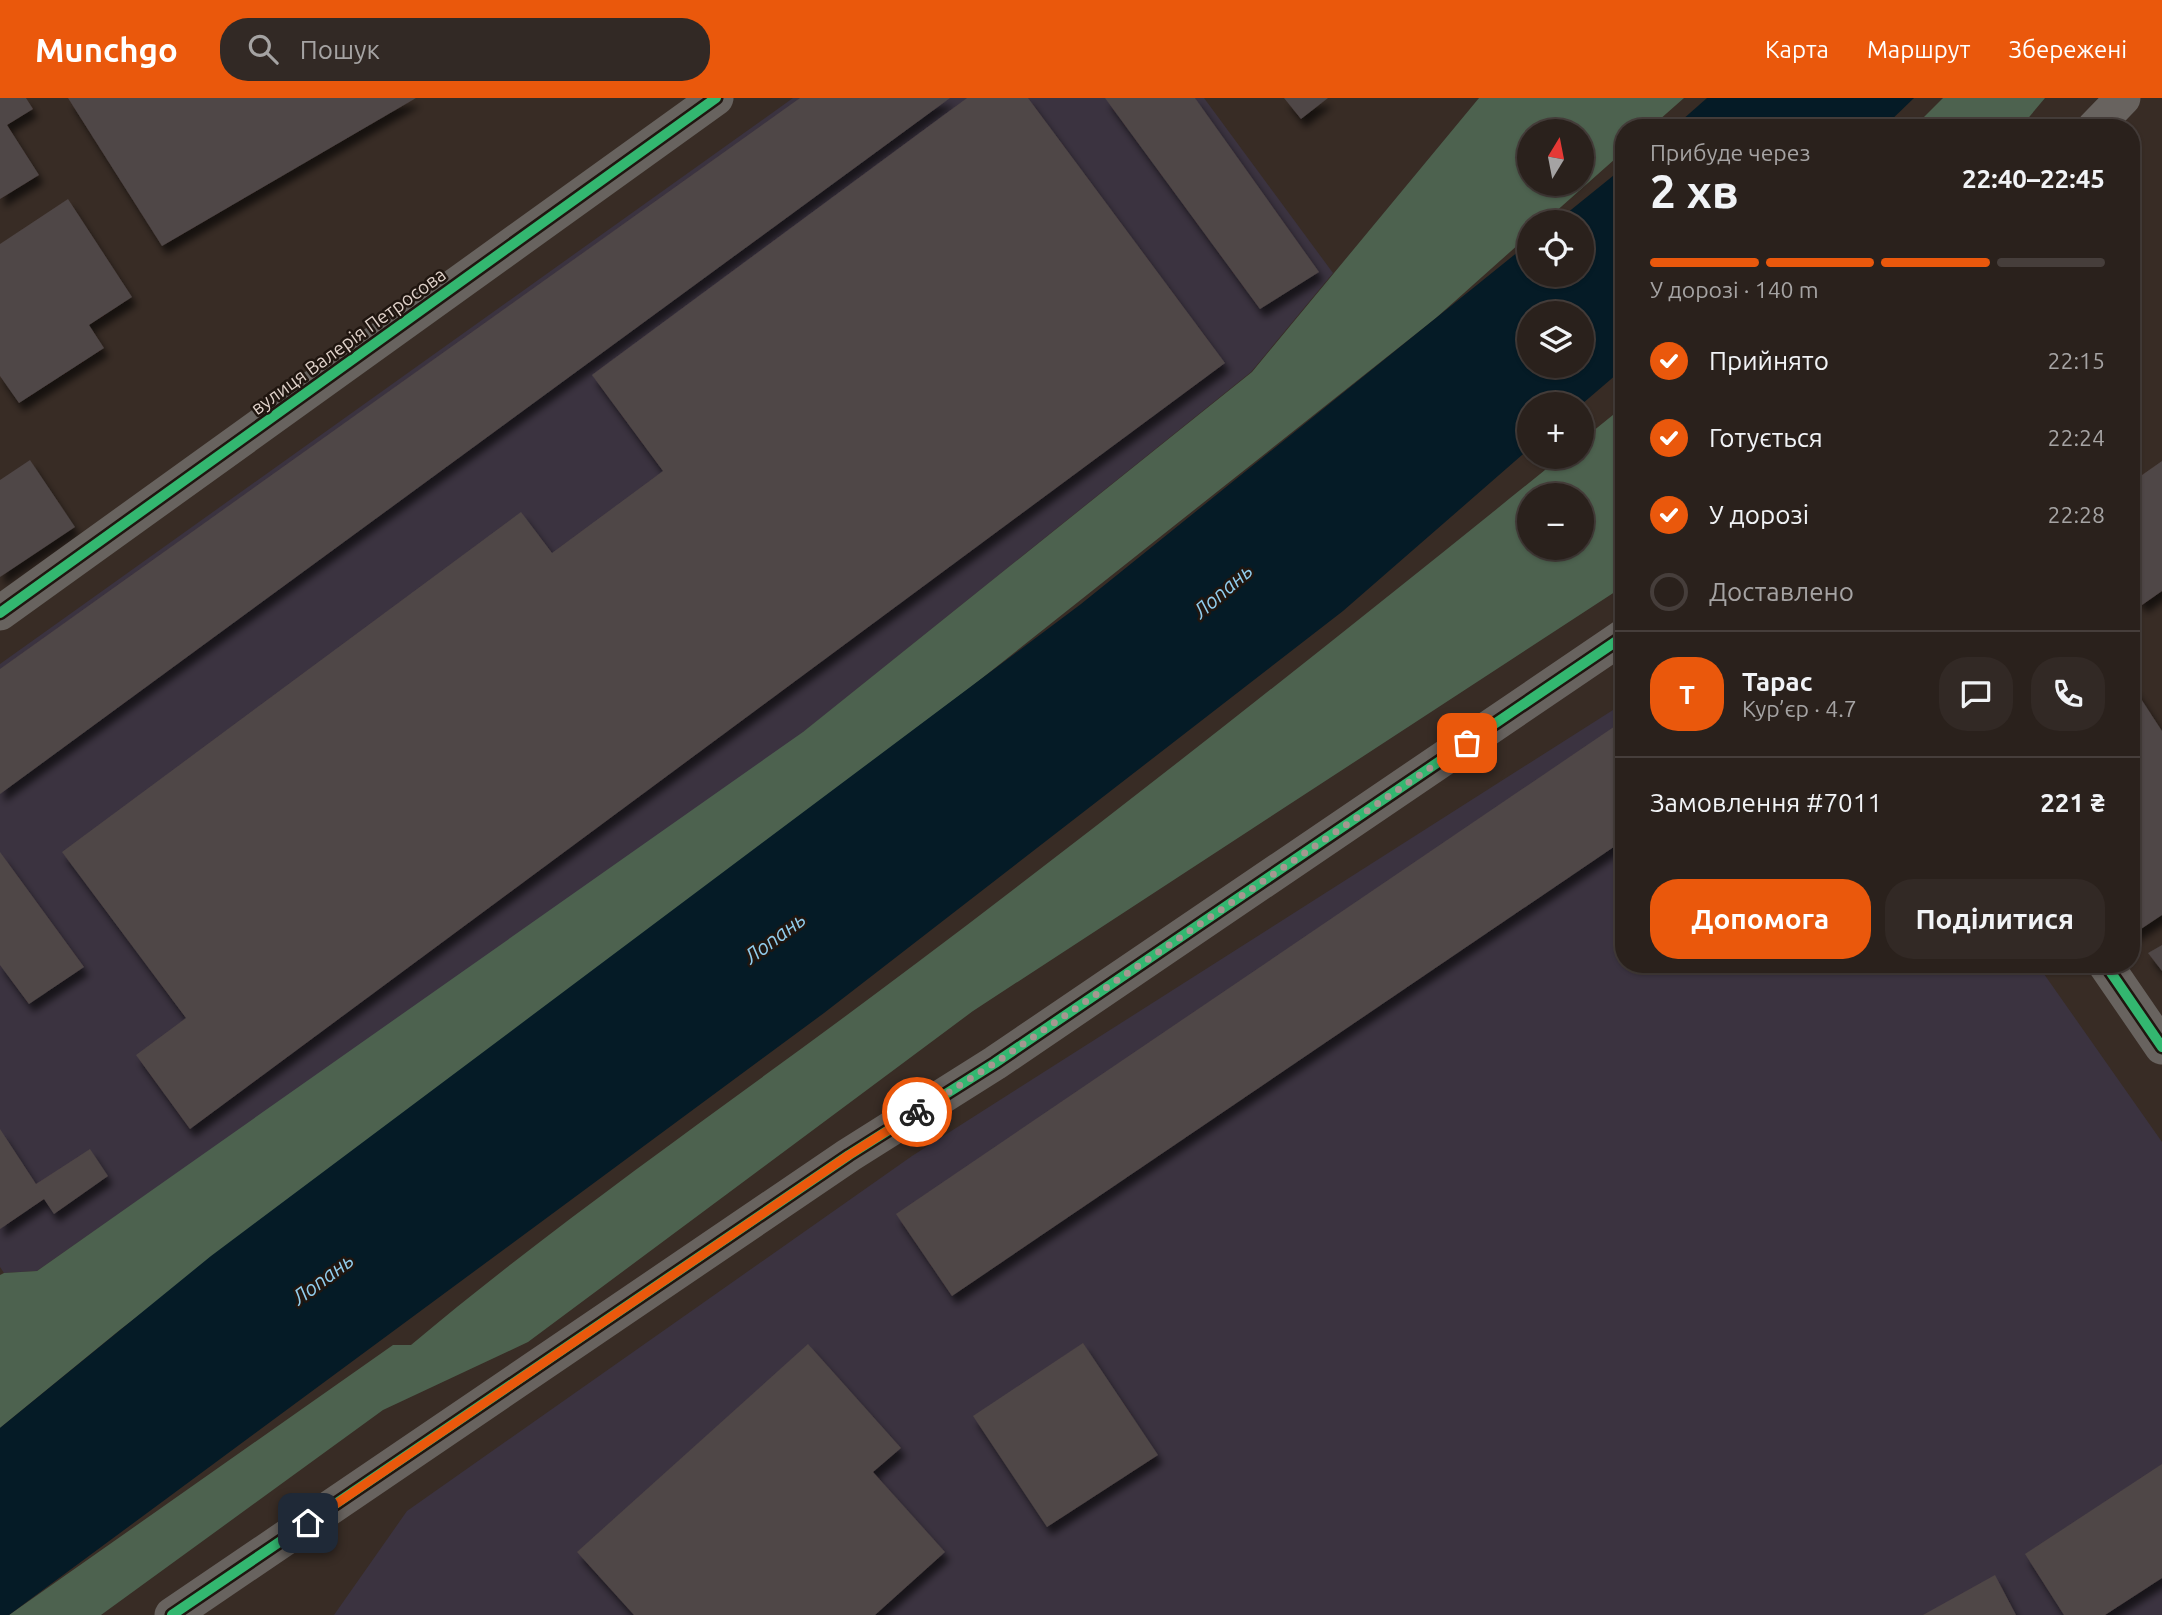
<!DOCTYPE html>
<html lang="uk">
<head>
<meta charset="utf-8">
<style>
	body { margin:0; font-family:Ubuntu,sans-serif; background:#322925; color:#f1f3f6; height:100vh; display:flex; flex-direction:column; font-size:26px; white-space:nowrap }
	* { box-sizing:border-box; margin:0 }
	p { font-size:23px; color:#a5a3a3 }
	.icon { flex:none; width:38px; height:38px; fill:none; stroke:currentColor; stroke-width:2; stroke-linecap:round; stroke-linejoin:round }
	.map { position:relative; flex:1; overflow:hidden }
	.panel { position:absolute; left:1615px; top:21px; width:525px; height:854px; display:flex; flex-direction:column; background:#2a211c; border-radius:28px; box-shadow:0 2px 5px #0004,0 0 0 2px #463e3b }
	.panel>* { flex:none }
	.needle { width:46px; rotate:10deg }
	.buttons { position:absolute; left:1517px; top:21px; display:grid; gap:14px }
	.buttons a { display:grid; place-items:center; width:77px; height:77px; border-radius:50%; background:#2a211c; box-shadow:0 2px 5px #0004,0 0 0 2px #463e3b; font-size:35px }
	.pin { position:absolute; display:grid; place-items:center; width:60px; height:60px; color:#fff; margin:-30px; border-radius:14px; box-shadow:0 4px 10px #0006 }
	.courier { position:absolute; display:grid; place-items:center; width:70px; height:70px; margin:-35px; border:5px solid #ea580c; border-radius:50%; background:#fff; color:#222; box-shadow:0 2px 9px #0007 }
	.overview em { font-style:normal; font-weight:700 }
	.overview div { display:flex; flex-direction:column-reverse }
	.overview { display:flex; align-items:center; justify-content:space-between; height:119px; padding:0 35px }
	h1 { font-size:46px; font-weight:700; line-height:52px }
	.bar { display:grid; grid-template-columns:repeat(4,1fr); gap:10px 7px; align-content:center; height:84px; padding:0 35px }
	.bar i { height:9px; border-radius:5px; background:#463e3b }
	.bar .on { background:#ea580c }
	.bar p { grid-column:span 4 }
	.line { display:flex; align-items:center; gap:18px; padding:0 35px; border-top:2px solid #463e3b }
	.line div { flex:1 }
	.round { display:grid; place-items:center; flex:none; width:74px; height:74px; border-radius:28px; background:#322925 }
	ol { padding:0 35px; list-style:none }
	li { display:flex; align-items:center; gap:21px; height:77px }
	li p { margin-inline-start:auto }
	li .icon { padding:7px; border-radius:50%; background:#ea580c; color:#fff; stroke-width:4 }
	li:last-child { color:#a5a3a3 }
	li i { width:38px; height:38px; border:4px solid #463e3b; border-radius:50% }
	.button { display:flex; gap:14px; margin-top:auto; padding:14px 35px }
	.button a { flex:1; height:80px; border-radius:28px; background:#ea580c; color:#fff; font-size:28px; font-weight:700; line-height:80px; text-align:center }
	.button a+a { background:#322925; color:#f1f3f6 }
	header { display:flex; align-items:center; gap:42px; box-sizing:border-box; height:98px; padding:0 35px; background:#ea580c; color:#fff }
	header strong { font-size:33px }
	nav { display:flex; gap:38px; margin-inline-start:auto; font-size:24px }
	.search { width:490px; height:63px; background:#322925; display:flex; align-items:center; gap:18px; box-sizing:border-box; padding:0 24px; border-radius:28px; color:#a5a3a3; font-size:26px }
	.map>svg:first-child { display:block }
	.industrial { fill:#3b3340 }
	.forest { fill:#4d624f; fill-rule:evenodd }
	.water { fill:#051b26; fill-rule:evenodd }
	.building { fill:#4f4646; filter:url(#shadow) }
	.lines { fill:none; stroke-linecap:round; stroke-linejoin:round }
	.minor { stroke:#68635f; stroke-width:35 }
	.cycleway-casing { stroke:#201610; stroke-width:15 }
	.cycleway { stroke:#33b770; stroke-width:10 }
	.done { stroke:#a59790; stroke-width:7; stroke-dasharray:0 12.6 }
	.route { stroke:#ea580c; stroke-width:9 }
	.labels { text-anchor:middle; stroke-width:5; stroke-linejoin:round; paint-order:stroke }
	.street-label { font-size:19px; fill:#dfd1c9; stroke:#201610 }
	.water-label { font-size:21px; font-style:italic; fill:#91cded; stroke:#201610 }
</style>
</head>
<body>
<header>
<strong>Munchgo</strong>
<div class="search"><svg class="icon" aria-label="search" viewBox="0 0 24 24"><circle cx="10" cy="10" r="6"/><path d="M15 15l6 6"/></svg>Пошук</div>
<nav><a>Карта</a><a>Маршрут</a><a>Збережені</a></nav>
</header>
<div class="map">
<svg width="2162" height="1517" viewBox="0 0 2162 1517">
	<defs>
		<filter id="shadow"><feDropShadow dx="4.5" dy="8" stdDeviation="3.5" flood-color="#0009"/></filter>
	</defs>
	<rect width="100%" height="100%" fill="#382c25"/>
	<g class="industrial">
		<polygon points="793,0 1204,0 1333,175 1251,274 765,665 37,1173 4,1175 0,1169 0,566"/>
		<polygon points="1624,605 1624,866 2037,866 2162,1044 2162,1517 334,1517 407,1413 912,1058"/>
	</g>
	<g class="forest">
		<path d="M 1479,0 L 1684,0 L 1650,30 L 1624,30 L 1624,53 L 1544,124 L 1530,124 L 1529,137 L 1436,220 L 971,589 L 121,1231 L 0,1330 L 0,1177 L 4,1175 L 37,1173 L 803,634 L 1252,274 ZM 1530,33 L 1582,33 L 1582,86 L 1530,86 Z"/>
		<polygon points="1943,0 2045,0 2020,30 1913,30"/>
		<path d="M 1624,308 L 1624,488 L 973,913 L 528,1244 L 383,1312 L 101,1517 L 9,1517 L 393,1247 L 411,1247 C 573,1111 749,992 918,864 C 1135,700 1349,531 1561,359 L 1582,359 L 1582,342 ZM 1530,397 L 1582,397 L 1582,450 L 1530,450 Z"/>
	</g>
	<g class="water">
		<polygon points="1707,0 1914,0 1883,30 1673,30"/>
		<path d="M 1624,69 L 1624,270 L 1582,306 L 1530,306 L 1529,351 L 1343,513 L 824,915 L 9,1517 L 0,1517 L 0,1330 L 211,1158 L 1081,506 L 1529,145 L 1530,177 L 1582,177 L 1582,124 L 1556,124 ZM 1530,215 L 1582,215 L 1582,268 L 1530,268 Z"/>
	</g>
	<g class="building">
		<polygon points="0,0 26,0 33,11 7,27 39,77 0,101"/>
		<polygon points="68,0 416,0 162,148"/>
		<polygon points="800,0 950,0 0,696 0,571"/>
		<polygon points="967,0 1028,0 1225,265 190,1031 136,957 186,920 62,754 521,414 552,455 663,373 592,277"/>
		<polygon points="1105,0 1195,0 1319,174 1260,211"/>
		<polygon points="1284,0 1328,0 1301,21"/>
		<polygon points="68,101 132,199 89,227 104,250 19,305 0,278 0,146"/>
		<polygon points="30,362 75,429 0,479 0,382"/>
		<polygon points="2162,363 2162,493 2142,507 2132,491 2132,384"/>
		<polygon points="2132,587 2162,633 2162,817 2132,837"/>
		<polygon points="1624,622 1624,742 952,1198 896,1116"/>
		<polygon points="0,754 84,869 29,906 0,867"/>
		<polygon points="2162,847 2162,873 2148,855"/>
		<polygon points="0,1031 36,1086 90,1051 108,1078 54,1116 44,1101 0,1131"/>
		<polygon points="1083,1245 1158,1357 1047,1429 973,1318"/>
		<polygon points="808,1246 901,1350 873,1374 945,1454 875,1517 634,1517 577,1454"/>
		<polygon points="2162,1366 2162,1480 2105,1517 2064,1517 2025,1456"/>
		<polygon points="1995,1477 2016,1517 1923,1517"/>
	</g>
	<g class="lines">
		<g class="minor">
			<polyline points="2094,30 2123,0"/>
			<polyline points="0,515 716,0"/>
			<polyline points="2105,866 2162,949"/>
			<polyline points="172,1517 849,1057 995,965 1624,538"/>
		</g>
		<g class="cycleway-casing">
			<g id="cycleway">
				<polyline points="0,515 716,0"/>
				<polyline points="2105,866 2162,949"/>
				<polyline points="172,1517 849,1057 995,965 1624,538"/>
			</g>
		</g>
		<use href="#cycleway" class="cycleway"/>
	</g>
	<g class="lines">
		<polyline class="done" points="917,1014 995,965 1467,645"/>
		<polyline class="route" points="308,1425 849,1057 917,1014"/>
	</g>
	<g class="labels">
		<g class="street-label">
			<text transform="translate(348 243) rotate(-36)" y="7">вулиця Валерія Петросова</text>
		</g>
		<g class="water-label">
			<text transform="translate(1223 493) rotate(-41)" y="7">Лопань</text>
			<text transform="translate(775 840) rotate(-37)" y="7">Лопань</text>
			<text transform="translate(323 1181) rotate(-37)" y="7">Лопань</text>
		</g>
	</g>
</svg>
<div class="buttons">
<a><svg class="needle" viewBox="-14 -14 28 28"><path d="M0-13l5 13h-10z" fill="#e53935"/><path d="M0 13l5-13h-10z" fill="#a5a3a3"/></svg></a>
<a><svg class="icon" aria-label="locate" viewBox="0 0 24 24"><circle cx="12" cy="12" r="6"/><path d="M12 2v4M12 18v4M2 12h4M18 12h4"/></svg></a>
<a><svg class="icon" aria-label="layers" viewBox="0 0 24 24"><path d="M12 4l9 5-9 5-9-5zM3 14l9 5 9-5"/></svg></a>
<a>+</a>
<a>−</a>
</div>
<div class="pin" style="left:1467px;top:645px;background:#ea580c"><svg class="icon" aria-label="bag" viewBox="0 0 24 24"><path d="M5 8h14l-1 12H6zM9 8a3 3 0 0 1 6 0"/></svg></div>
<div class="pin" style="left:308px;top:1425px;background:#1f2937"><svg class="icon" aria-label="home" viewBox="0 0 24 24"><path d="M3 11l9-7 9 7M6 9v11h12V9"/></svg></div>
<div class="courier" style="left:917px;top:1014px"><svg class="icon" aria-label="bike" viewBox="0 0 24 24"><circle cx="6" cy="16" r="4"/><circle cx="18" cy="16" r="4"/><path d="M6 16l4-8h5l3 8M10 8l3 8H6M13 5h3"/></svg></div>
<section class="panel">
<div class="overview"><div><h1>2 хв</h1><p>Прибуде через</p></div><em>22:40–22:45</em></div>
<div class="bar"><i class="on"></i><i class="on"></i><i class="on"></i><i></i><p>У дорозі · 140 m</p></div>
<ol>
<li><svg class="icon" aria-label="check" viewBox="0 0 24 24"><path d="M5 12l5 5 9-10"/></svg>Прийнято<p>22:15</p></li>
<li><svg class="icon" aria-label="check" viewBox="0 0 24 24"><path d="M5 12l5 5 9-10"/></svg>Готується<p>22:24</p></li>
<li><svg class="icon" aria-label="check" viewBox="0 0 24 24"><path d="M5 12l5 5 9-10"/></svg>У дорозі<p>22:28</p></li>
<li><i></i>Доставлено</li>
</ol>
<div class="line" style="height:126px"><b class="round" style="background:#ea580c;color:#fff">Т</b><div><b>Тарас</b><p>Кур’єр · 4.7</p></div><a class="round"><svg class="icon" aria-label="chat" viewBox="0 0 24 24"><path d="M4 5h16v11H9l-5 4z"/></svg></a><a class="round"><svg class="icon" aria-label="phone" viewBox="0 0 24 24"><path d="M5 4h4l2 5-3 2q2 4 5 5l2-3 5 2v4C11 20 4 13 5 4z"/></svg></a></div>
<div class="line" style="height:91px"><div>Замовлення #7011</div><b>221 ₴</b></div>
<div class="button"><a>Допомога</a><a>Поділитися</a></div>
</section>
</div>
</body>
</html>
